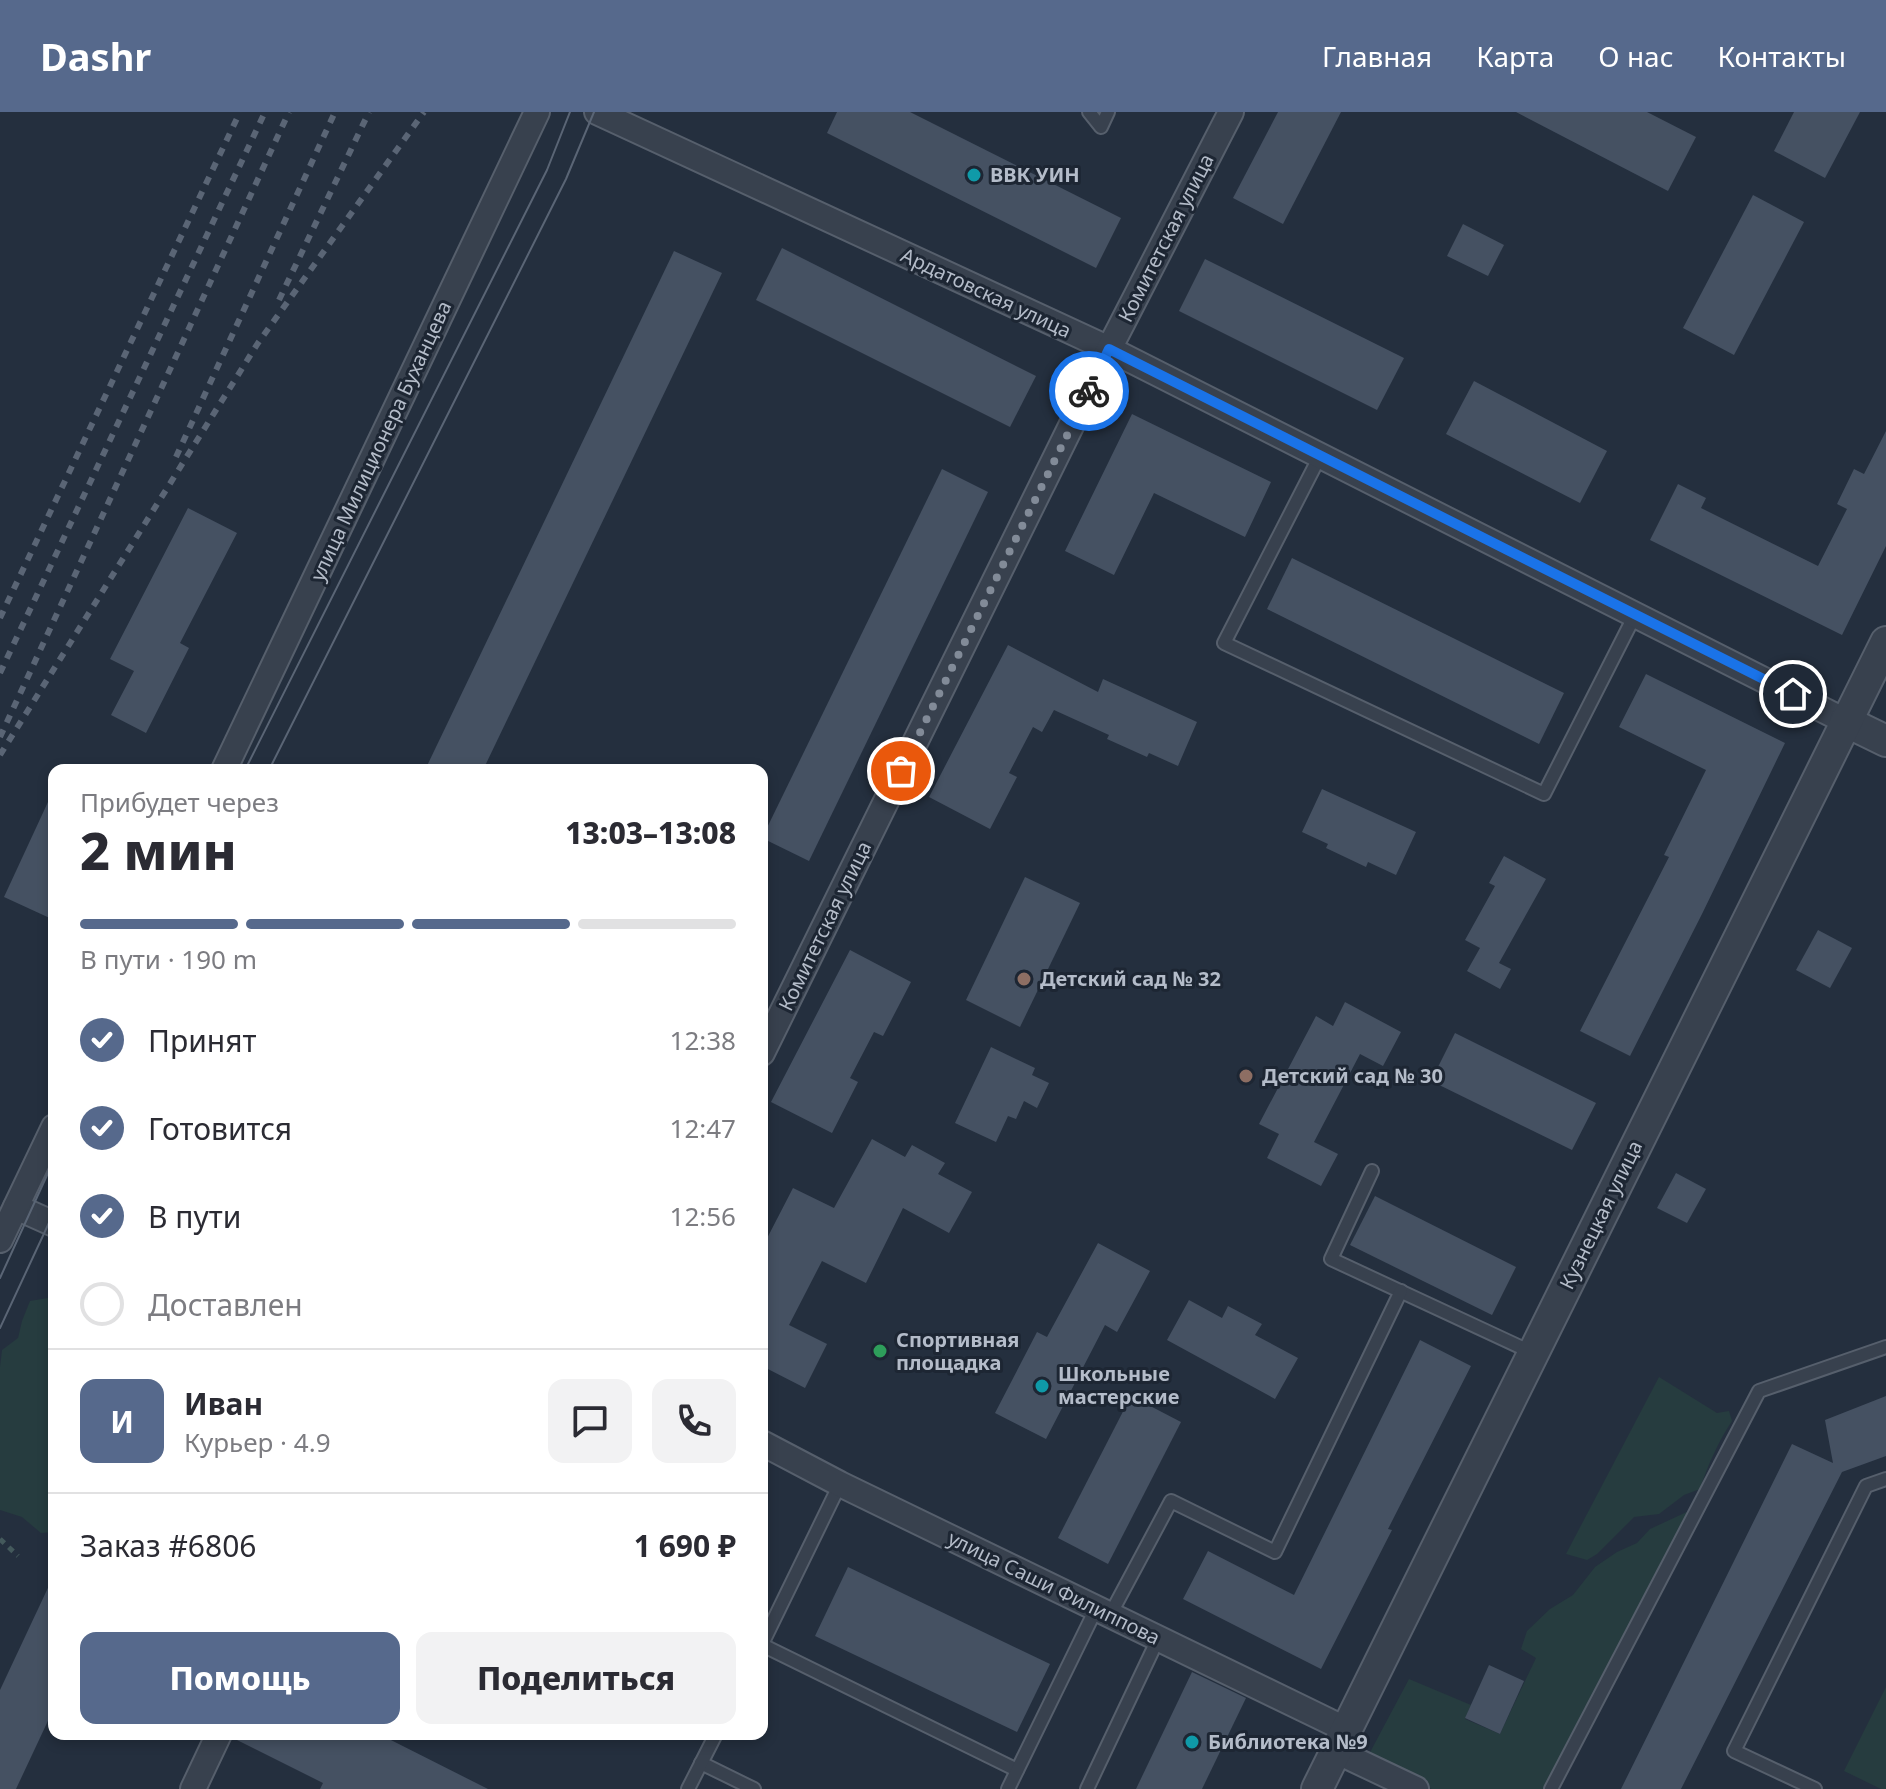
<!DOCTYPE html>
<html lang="ru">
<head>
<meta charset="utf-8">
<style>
	body { margin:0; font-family:"Noto Sans",sans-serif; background:#f2f2f3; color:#2b2b33; height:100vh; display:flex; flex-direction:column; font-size:30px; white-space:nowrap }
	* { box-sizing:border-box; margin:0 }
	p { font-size:26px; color:#7c7c81 }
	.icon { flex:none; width:44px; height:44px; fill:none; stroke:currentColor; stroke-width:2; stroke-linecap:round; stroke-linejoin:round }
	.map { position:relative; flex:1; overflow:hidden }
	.details { position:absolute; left:48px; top:652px; width:720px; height:976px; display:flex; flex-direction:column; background:#fff; border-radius:16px; box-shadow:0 4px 12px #0003 }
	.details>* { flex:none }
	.pin { position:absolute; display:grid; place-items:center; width:68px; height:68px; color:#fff; margin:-34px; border:4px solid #fff; border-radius:50%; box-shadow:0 2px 8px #0007 }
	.courier { position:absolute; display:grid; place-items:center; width:80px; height:80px; margin:-40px; border:6px solid #1a73e8; border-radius:50%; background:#fff; color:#222; box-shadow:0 2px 10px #0007 }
	.summary em { font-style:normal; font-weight:800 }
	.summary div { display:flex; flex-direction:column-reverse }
	.summary { display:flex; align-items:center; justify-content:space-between; height:136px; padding:0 32px }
	h1 { font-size:52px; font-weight:800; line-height:60px }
	.bar { display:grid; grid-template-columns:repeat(4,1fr); gap:12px 8px; align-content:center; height:96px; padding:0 32px }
	.bar i { height:10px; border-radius:6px; background:#e1e1e2 }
	.bar .on { background:#56698c }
	.bar p { grid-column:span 4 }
	.line { display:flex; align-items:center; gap:20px; padding:0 32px; border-top:2px solid #e1e1e2 }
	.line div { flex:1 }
	.round { display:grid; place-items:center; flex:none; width:84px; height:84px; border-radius:16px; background:#f2f2f3 }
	ol { padding:0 32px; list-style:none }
	li { display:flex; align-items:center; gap:24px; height:88px }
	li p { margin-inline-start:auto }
	li .icon { padding:8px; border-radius:50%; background:#56698c; color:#fff; stroke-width:4 }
	li:last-child { color:#7c7c81 }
	li i { width:44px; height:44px; border:4px solid #e1e1e2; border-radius:50% }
	.cta { display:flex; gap:16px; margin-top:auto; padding:16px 32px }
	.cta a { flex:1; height:92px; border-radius:16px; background:#56698c; color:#fff; font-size:32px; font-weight:800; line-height:92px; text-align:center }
	.cta a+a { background:#f2f2f3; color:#2b2b33 }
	header { display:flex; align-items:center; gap:48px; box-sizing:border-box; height:112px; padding:0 40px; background:#56698c; color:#fff }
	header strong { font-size:38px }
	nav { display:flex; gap:44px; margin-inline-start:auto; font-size:28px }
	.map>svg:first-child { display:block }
	.green { fill:#263c3f }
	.building { fill:#455162 }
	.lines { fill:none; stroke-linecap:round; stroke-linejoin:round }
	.service-casing { stroke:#565f6c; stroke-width:16 }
	.minor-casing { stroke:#565f6c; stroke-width:28 }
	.tertiary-casing { stroke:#565f6c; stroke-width:34 }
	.path { stroke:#44595c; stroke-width:5; stroke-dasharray:6 6; stroke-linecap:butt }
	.service { stroke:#38414e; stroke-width:12 }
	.minor { stroke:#38414e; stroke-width:24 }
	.tertiary { stroke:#38414e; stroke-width:30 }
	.tram { stroke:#5a6575; stroke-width:2 }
	.rail { stroke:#5a6575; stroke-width:6; stroke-dasharray:8 8; stroke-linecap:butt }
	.done { stroke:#828b98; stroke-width:8; stroke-dasharray:0 14.4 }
	.route { stroke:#1a73e8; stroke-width:10 }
	.culture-dot { fill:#0f9aa8; stroke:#1d2633; stroke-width:3 }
	.education-dot { fill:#8d6e63; stroke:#1d2633; stroke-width:3 }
	.leisure-dot { fill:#2e9e5b; stroke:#1d2633; stroke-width:3 }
	.labels { text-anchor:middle; stroke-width:6; stroke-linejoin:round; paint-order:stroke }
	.poi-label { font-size:20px; font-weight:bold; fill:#b4bcc9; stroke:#1d2633; text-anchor:start }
	.street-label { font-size:20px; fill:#b4bcc9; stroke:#1d2633 }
</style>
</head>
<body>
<header>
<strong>Dashr</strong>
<nav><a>Главная</a><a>Карта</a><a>О нас</a><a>Контакты</a></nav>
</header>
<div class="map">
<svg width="1886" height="1677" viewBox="0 0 1886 1677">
	<rect width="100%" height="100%" fill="#242f3e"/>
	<g class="green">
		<polygon points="48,1186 54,1189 54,1420 41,1421 22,1405 0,1398 0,1255 2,1238 18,1226 22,1209 30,1189"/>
		<path d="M 1659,1265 L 1717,1301 L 1729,1299 L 1732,1309 C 1719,1328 1707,1355 1700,1377 L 1684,1383 L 1659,1402 L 1634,1405 L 1597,1442 L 1587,1448 L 1566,1442 Z"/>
		<polygon points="1691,1398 1552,1677 1432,1677 1367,1646 1409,1567 1471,1593 1465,1607 1500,1622 1536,1546 1521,1537 1527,1519 1550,1497 1573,1483 1595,1455 1617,1440 1637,1431 1650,1417"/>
		<polygon points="1886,1575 1886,1677 1881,1677 1844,1659"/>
	</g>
	<g class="building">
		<polygon points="837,0 910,0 1121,106 1096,156 827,21"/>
		<polygon points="1278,0 1341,0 1283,112 1233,86"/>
		<polygon points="1516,0 1647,0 1696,25 1668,79"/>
		<polygon points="1794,0 1860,0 1825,66 1774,39"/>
		<polygon points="1753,83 1804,110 1734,243 1683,216"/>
		<polygon points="1463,112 1504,133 1488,164 1447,144"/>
		<polygon points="782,136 1036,264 1010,315 756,188"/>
		<polygon points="674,139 722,161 483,658 425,658"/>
		<polygon points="1205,147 1404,246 1377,298 1179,199"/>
		<polygon points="1474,269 1607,339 1580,391 1446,322"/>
		<polygon points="1132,302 1271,370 1245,425 1154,381 1114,463 1065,439"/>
		<polygon points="1886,319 1886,434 1842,523 1650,428 1678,372 1706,386 1701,396 1818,454 1847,397 1837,392 1854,357 1864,362"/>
		<polygon points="942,357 988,380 809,749 762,726"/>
		<polygon points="188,396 237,421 180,531 189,536 146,621 111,603 134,559 110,547"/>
		<polygon points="1292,446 1564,581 1539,632 1267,497"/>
		<polygon points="1008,533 1098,580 1103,567 1197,610 1178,654 1149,641 1147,645 1107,627 1109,623 1054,598 1042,620 1033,615 1009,661 1017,665 990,717 929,685"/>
		<polygon points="1646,562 1785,631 1702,802 1630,944 1580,919 1669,745 1664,743 1706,658 1619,615"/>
		<polygon points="54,677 54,808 4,785"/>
		<polygon points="1322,677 1416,720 1396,763 1368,750 1366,755 1326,736 1328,732 1302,720"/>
		<polygon points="1504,744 1546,767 1499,851 1511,857 1500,877 1467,859 1480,836 1465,828 1495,774 1489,771"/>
		<polygon points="1025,765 1080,791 1020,915 966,888"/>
		<polygon points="1818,818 1852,836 1830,876 1796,858"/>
		<polygon points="850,838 911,870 883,924 874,920 850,966 858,970 832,1021 771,990"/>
		<polygon points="1345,890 1401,920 1383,954 1360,942 1314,1030 1338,1042 1321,1074 1267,1046 1279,1022 1259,1012 1316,904 1333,914"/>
		<polygon points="1455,921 1596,991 1572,1038 1431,969"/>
		<polygon points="991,935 1035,956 1032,963 1049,971 1037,996 1024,989 1016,1007 1008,1004 996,1030 955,1011"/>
		<polygon points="872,1027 905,1045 912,1033 945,1051 938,1062 972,1080 949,1121 903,1096 866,1171 822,1149 789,1213 827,1232 805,1276 762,1254 762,1136 793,1076 834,1096"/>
		<polygon points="1676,1061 1706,1077 1687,1111 1657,1096"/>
		<polygon points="1375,1084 1516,1155 1492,1203 1350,1133"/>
		<polygon points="1098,1131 1150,1159 1117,1220 1105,1213 1046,1327 995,1301 1037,1220 1047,1225"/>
		<polygon points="1189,1188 1222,1206 1228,1194 1262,1212 1255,1223 1298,1246 1275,1287 1167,1228"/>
		<polygon points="1420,1228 1471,1254 1388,1417 1392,1418 1321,1557 1183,1487 1208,1439 1294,1483"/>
		<polygon points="1131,1284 1181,1310 1108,1452 1058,1426"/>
		<polygon points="1886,1284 1886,1344 1842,1360 1681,1677 1621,1677 1792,1332 1833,1351 1825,1308"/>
		<polygon points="848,1455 1050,1552 1017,1620 815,1524"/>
		<polygon points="54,1463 54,1596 16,1677 0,1677 0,1578"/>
		<polygon points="1489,1553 1524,1569 1500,1622 1465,1606"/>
		<polygon points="1192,1560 1246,1586 1202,1677 1136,1677"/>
		<polygon points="234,1622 379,1622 488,1677 320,1677 323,1671 233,1626"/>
	</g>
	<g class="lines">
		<g class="service-casing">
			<g id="service">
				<polyline points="1089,0 1101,15 1108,0"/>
				<polyline points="1320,344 1224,531 1544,682 1635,503"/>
				<polyline points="1372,1059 1331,1147 1533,1241"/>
				<polyline points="1110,1503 1171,1389 1275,1440 1401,1179"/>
				<polyline points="762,1532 840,1372"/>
				<polyline points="762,1533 1017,1658"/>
				<polyline points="701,1651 754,1677"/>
				<polyline points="688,1677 716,1622"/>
				<polyline points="1008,1677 1096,1497"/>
				<polyline points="1087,1677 1158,1527"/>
				<polyline points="1551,1677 1759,1279 1886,1235"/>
				<polyline points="1815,1677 1734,1639 1866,1374 1886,1367"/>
			</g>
		</g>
		<g class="minor-casing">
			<g id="minor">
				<polyline points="597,0 1109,237 1845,609"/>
				<polyline points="224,658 537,0"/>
				<polyline points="762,941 1109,237 1231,0"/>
				<polyline points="16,1095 54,1112"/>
				<polyline points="0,1128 54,1015"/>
				<polyline points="762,1331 840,1372 1347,1618"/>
				<polyline points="1338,1640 1416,1677"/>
				<polyline points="193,1677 219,1622"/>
			</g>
		</g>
		<g class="tertiary-casing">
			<g id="tertiary">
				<polyline points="1845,609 1886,629"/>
				<polyline points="1317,1677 1886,530"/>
			</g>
		</g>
		<polyline class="path" points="0,1427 18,1444"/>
		<use href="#service" class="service"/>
		<use href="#minor" class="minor"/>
		<use href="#tertiary" class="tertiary"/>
		<g class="tram">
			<polyline points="245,658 547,58 570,0"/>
			<polyline points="269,658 566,67 594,0"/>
			<polyline points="0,1166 54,1048"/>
			<polyline points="0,1216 54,1100"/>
		</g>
		<g class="rail">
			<polyline points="279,188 369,0"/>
			<polyline points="176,345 335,0"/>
			<polyline points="0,506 240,0"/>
			<polyline points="0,561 265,0"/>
			<polyline points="0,625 289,0"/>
			<polyline points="0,643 258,231 424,0"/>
		</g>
	</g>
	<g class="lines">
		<polyline class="done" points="901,659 1089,279"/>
		<polyline class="route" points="1089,279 1109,237 1793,582"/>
	</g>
	<g class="culture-dot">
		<circle cx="974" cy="63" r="8"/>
		<circle cx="1042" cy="1274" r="8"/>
		<circle cx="1192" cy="1630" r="8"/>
	</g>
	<g class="education-dot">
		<circle cx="1024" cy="867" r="8"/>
		<circle cx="1246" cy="964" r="8"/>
	</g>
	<circle class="leisure-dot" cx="880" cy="1239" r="8"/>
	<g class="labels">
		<g class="poi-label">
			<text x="990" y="70">ВВК УИН</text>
			<text x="1040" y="874">Детский сад № 32</text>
			<text x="1262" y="971">Детский сад № 30</text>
			<text x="896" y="1235">Спортивная<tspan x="896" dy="23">площадка</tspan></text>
			<text x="1058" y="1269">Школьные<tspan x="1058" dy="23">мастерские</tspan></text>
			<text x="1208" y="1637">Библиотека №9</text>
		</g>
		<g class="street-label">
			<text transform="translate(1166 126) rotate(-63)" y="7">Комитетская улица</text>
			<text transform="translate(986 181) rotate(25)" y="7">Ардатовская улица</text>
			<text transform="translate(381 329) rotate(-65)" y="7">улица Милиционера Буханцева</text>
			<text transform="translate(825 814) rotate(-64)" y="7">Комитетская улица</text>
			<text transform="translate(1601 1103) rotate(-64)" y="7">Кузнецкая улица</text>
			<text transform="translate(1054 1476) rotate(26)" y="7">улица Саши Филиппова</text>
		</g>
	</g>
</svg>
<div class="pin" style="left:901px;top:659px;background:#ea580c"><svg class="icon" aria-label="bag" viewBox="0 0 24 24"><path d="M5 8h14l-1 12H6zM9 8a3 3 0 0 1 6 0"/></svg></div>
<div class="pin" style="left:1793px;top:582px;background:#1f2937"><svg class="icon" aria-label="home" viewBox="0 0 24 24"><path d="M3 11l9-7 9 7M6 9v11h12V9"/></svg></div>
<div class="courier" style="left:1089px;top:279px"><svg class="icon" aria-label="bike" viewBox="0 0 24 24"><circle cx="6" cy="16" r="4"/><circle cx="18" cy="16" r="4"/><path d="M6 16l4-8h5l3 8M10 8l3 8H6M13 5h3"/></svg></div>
<section class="details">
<div class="summary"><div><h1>2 мин</h1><p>Прибудет через</p></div><em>13:03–13:08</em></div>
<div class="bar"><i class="on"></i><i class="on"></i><i class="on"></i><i></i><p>В пути · 190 m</p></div>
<ol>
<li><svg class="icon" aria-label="check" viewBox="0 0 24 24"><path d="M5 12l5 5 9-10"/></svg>Принят<p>12:38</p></li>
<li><svg class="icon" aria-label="check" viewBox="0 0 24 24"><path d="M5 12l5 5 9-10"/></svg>Готовится<p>12:47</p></li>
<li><svg class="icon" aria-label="check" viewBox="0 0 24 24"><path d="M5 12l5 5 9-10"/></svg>В пути<p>12:56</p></li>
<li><i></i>Доставлен</li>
</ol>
<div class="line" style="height:144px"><b class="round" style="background:#56698c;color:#fff">И</b><div><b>Иван</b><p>Курьер · 4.9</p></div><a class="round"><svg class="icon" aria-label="chat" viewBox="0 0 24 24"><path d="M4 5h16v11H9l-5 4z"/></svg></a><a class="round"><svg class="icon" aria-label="phone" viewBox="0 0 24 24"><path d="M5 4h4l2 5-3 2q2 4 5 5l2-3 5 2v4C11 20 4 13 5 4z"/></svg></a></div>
<div class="line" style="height:104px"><div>Заказ #6806</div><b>1 690 ₽</b></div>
<div class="cta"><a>Помощь</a><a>Поделиться</a></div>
</section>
</div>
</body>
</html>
